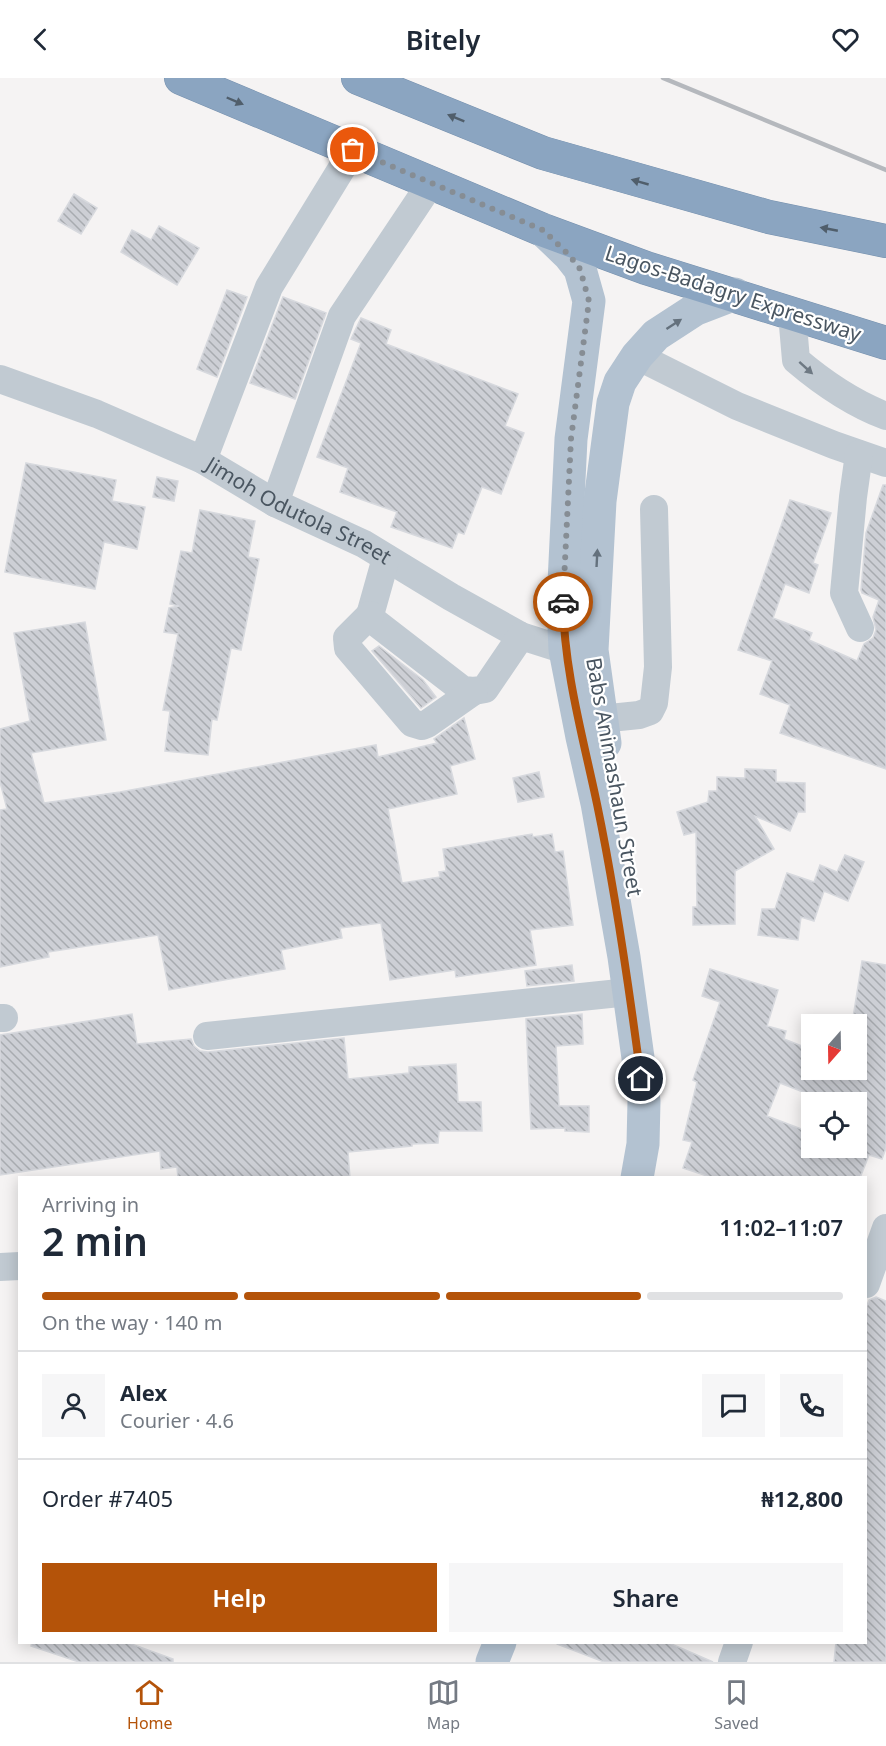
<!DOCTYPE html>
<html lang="en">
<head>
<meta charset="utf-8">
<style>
	body { margin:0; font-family:"Noto Sans",sans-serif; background:#f6f6f7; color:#1f2937; height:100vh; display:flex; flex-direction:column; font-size:22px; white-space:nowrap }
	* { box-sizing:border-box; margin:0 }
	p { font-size:20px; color:#747a83 }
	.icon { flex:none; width:33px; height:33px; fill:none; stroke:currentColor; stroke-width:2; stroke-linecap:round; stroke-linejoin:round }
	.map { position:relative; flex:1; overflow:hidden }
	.details { position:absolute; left:18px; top:1098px; width:849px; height:468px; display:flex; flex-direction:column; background:#fff; border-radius:0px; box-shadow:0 3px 15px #0003 }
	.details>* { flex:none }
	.needle { width:39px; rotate:200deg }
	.tools { position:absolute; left:801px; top:936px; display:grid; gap:12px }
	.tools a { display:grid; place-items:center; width:66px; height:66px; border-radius:0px; background:#fff; box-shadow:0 3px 15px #0003; font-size:30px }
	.pin { position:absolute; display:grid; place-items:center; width:51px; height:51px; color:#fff; margin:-26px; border:3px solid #fff; border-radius:50%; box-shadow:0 2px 6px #0007 }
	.courier { position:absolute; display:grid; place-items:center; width:60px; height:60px; margin:-30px; border:4px solid #b45309; border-radius:50%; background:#fff; color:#222; box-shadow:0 2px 8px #0007 }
	.overview em { font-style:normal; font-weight:600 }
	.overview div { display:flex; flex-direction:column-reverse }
	.overview { display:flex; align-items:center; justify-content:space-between; height:102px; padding:0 24px }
	h1 { font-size:39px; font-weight:600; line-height:45px }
	.bar { display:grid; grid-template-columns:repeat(4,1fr); gap:9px 6px; align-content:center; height:72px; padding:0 24px }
	.bar i { height:8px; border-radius:4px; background:#e0e1e3 }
	.bar .current { background:#b45309 }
	.bar p { grid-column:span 4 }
	.line { display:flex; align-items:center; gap:15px; padding:0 24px; border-top:2px solid #e0e1e3 }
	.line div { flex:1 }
	.round { display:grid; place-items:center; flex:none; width:63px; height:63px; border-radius:0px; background:#f6f6f7 }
	.cta { display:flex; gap:12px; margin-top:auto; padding:12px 24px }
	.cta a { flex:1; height:69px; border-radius:0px; background:#b45309; color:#fff; font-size:24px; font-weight:600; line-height:69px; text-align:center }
	.cta a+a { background:#f6f6f7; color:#1f2937 }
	header { display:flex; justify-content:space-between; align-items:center; height:78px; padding:0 24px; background:#fff; font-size:27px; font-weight:600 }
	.dock { display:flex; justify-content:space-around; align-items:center; height:84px; border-top:2px solid #e0e1e3; background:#fff; font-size:16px; color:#747a83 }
	.dock a { display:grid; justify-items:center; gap:3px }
	.dock .current { color:#b45309 }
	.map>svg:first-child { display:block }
	.building { fill:url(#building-back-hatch); stroke:#d7d9de; stroke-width:1.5; fill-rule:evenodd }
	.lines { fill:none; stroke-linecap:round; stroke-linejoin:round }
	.highway-casing { stroke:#7690ad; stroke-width:34 }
	.minor { stroke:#c1cad2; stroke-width:28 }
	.major { stroke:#b3c2d1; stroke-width:33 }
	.highway { stroke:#8ba5c1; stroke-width:33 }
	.rail { stroke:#b5b8bd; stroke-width:4.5 }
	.oneway { fill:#505e6b }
	.oneway2 { fill:#64717d }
	.oneway3 { fill:#6e7983 }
	.done { stroke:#868d94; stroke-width:6; stroke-dasharray:0 10.8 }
	.route { stroke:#b45309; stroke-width:8 }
	.labels { text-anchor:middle; stroke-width:4.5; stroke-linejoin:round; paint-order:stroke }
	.street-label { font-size:21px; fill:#4a5661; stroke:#fff }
</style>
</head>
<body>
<header><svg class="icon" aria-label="back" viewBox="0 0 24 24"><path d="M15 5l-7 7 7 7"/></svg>Bitely<svg class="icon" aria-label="heart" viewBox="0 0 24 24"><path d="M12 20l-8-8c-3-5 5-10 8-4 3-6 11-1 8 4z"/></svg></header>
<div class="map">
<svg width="886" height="1584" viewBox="0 0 886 1584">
	<defs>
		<pattern id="building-back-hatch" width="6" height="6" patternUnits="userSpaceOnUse" patternTransform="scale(1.5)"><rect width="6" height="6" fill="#cdcfd5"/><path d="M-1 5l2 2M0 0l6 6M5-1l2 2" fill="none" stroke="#a8abb0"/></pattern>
	</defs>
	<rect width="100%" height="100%" fill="#f5f3f3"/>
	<g class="building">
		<polygon points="74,116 97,130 81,156 58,143"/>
		<polygon points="159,148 199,170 177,207 121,174 132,152 151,162"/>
		<polygon points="227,212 247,219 217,299 197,291"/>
		<polygon points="283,219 326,235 295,321 250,305"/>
		<polygon points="361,240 391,252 386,266 518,316 505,348 524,355 501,416 482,409 464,456 458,454 452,470 391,449 397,434 340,414 348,390 317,379 361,265 351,261"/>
		<polygon points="26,385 116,402 112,423 145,429 137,471 104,464 95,511 5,494"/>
		<polygon points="157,399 178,403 174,423 153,419"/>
		<polygon points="883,407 886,407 886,691 780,655 790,627 760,616 772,583 738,572 790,422 831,435 813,485 818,487 809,515 785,506 773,540 812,555 809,562 857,583 864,566 873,560 876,552 873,539 879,522 862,515 861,512 866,455"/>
		<polygon points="200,432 255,443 248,479 259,481 241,572 231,570 217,642 212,641 208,677 165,673 170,633 163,632 178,556 164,554 169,530 179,528 170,526 181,473 192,475"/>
		<polygon points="85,544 106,662 31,675 44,725 120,714 376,667 378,679 437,665 434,661 464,640 475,681 450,688 457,716 388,731 402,805 440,799 439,794 446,793 443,771 532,756 533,759 552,756 555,774 563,773 573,847 530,852 536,887 456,899 455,892 390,902 381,845 340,850 342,860 281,872 285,891 169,912 158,857 48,874 49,879 0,889 0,732 7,731 0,704 0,651 30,643 14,555"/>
		<polygon points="379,568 423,602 436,619 421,630 372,573"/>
		<polygon points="745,691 776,692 776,704 805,705 805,734 798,734 790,753 755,738 774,771 735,793 735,846 693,847 693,829 697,829 696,754 684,757 677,734 708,724 709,713 717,713 717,699 745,700"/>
		<polygon points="539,694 544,719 518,724 513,700"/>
		<polygon points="845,777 864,784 848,823 824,813 814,843 801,839 798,862 758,857 762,831 775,831 787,795 814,804 820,787 837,794"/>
		<path d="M 862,883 L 886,887 L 886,1070 L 882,1081 L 869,1077 L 860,1100 L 713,1100 L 683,1090 L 692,1064 L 683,1062 L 697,1004 L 693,1002 L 720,924 L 702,918 L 710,891 L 778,912 L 767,948 L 786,953 L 784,961 L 812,972 L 812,992 L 856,992 L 856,946 L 852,946 ZM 780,1005 L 816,1019 L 814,1024 L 856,1024 L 856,1070 L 812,1070 L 812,1055 L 767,1038 Z"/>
		<polygon points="572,887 574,903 527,908 525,893"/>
		<polygon points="132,936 137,966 191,961 194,968 200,973 208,974 344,960 348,1001 409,995 409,989 456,986 458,1024 481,1024 482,1053 439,1053 438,1065 412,1066 412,1068 348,1074 350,1100 178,1100 177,1089 161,1091 160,1073 0,1097 0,957"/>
		<polygon points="582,936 583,966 556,968 559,1028 589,1028 589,1054 565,1053 565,1050 531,1051 526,941"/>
		<polygon points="876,1219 886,1223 886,1584 834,1584 836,1564 866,1564 866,1230 869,1222"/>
		<polygon points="32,1564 126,1564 173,1581 173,1584 79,1584 31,1568"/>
		<polygon points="557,1564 667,1564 713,1584 604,1584 557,1566"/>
	</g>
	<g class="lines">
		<g class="highway-casing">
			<g id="highway">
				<polyline points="181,0 543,152 646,190 886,265"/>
				<polyline points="358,0 543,75 769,139 886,163"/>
			</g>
		</g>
		<g class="minor">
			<path d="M 792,236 L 796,282 C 823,305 852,325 886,338"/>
			<polyline points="637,278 737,328 834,367 886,385"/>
			<path id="s1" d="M 0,301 L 97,336 L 203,382 L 275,425 L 364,466 L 451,519 L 521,558 L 565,572 L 585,572"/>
			<polyline points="859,376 853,419 844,515 860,550"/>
			<polyline points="203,382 269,209 353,72"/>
			<polyline points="275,425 342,238 431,105"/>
			<polyline points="386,480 370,537 375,544 463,612 474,613 485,611 521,558"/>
			<polyline points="370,537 347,560 348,570 412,645 422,648 427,646 474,613"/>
			<polyline points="600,641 639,637 650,633 654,625 658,589 654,431"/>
			<polyline points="0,940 4,940"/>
			<polyline points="207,958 629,914"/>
			<polyline points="0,1189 20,1188"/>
			<polyline points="866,1206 886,1150"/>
			<polyline points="732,1584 739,1564"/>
		</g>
		<g class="major">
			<polyline points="543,152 569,177 580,191 589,223 571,361 563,525 565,572 582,659 597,725 624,879 644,1023 643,1066 637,1100"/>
			<polyline points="605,665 592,572 600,423 613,325 620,304 637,278 656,257 696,231 735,216"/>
			<polyline points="492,1584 500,1564"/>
		</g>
		<use href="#highway" class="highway"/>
		<polyline class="rail" points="663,0 886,92"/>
	</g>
	<defs><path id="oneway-solid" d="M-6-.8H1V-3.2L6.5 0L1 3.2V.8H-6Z" transform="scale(1.5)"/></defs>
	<g class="oneway">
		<use href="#oneway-solid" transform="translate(235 23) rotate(23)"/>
		<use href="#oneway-solid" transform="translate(456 40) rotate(-158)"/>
		<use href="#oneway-solid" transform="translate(640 104) rotate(-164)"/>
		<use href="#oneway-solid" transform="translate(829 151) rotate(-169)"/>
	</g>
	<g class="oneway2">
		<use href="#oneway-solid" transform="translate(674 246) rotate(-33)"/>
		<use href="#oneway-solid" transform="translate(597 480) rotate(-87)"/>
	</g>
	<use class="oneway3" href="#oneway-solid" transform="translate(806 290) rotate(42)"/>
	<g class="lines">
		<polyline class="done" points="353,72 543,152 569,177 580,191 589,223 571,361 563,524"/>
		<path class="route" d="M 563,524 C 564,593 583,659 597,726 C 616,817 629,909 641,1001"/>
	</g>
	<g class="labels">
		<g class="street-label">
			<text transform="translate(733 216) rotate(18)" y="7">Lagos-Badagry Expressway</text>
			<text dy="7" stroke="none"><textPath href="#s1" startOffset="327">Jimoh Odutola Street</textPath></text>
			<text transform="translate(614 699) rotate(80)" y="7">Babs Animashaun Street</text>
		</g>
	</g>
</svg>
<div class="tools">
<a><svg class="needle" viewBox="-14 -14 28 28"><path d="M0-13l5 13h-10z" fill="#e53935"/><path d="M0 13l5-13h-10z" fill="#747a83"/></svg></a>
<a><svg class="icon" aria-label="locate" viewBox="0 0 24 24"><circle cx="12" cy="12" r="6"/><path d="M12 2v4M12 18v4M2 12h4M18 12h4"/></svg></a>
</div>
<div class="pin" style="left:353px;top:72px;background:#ea580c"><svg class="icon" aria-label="bag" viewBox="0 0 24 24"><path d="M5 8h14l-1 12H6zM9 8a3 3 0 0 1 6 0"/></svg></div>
<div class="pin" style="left:641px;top:1001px;background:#1f2937"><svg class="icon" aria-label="home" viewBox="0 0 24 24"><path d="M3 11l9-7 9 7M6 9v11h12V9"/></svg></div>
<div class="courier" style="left:563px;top:524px"><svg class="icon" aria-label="car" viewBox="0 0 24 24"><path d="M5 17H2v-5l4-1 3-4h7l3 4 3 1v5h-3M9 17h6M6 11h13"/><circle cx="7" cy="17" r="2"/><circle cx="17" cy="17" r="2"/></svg></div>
<section class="details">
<div class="overview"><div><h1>2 min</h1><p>Arriving in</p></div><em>11:02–11:07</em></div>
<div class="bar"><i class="current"></i><i class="current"></i><i class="current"></i><i></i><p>On the way · 140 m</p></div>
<div class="line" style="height:108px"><a class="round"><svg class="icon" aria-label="person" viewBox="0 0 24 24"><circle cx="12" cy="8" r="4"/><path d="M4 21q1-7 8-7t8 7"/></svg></a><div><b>Alex</b><p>Courier · 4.6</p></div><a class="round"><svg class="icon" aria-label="chat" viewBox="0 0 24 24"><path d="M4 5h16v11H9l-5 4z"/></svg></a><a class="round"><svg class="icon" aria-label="phone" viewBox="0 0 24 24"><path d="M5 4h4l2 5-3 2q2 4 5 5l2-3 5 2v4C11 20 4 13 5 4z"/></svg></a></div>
<div class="line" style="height:78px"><div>Order #7405</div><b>₦12,800</b></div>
<div class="cta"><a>Help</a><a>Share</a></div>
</section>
</div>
<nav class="dock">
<a class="current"><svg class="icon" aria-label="home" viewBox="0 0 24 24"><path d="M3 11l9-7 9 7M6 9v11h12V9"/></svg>Home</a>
<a><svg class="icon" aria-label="map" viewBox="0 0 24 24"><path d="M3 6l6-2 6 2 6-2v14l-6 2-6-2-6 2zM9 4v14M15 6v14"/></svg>Map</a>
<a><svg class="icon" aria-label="saved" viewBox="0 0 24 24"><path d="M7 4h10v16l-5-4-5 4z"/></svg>Saved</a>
</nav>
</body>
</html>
